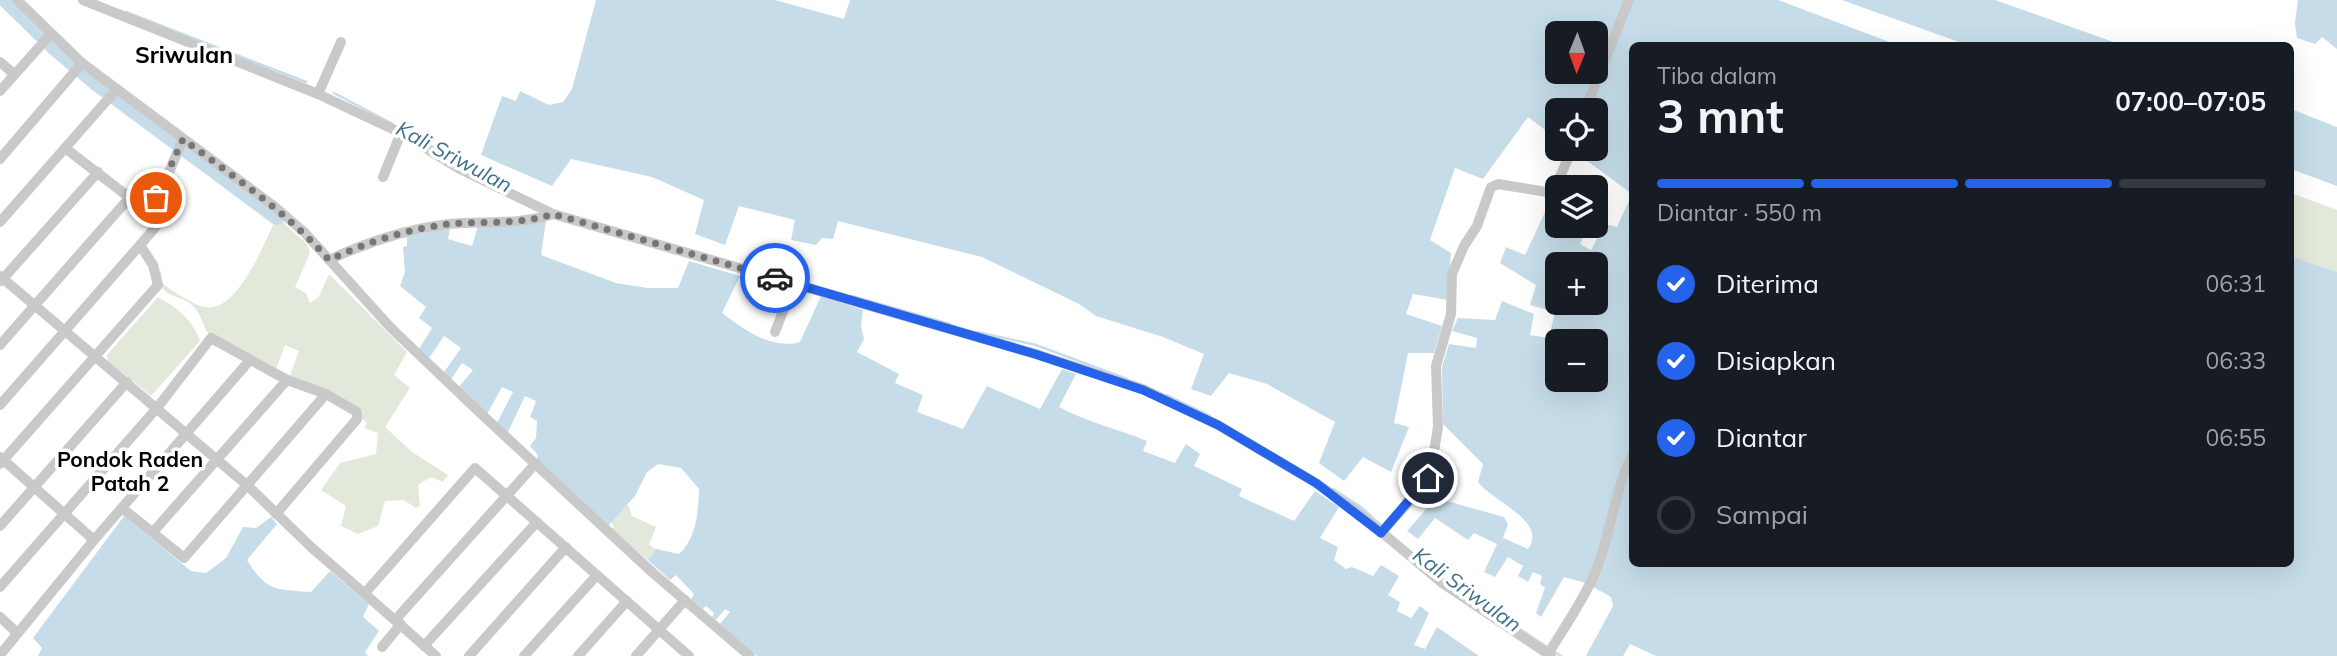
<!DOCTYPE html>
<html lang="id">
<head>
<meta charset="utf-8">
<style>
	body { margin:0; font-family:Mulish,sans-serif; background:#242831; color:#f1f3f6; height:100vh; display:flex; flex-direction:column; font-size:26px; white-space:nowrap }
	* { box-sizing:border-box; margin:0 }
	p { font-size:23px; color:#9ea1a6 }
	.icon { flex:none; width:38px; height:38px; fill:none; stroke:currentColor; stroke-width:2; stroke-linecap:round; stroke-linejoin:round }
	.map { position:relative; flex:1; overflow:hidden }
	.sheet { position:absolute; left:1629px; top:42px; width:665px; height:525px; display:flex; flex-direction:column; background:#171b24; border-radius:10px; box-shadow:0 7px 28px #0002 }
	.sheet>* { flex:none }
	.needle { width:46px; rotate:181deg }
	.fabs { position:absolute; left:1545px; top:21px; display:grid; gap:14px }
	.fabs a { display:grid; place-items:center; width:63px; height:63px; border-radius:10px; background:#171b24; box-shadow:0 7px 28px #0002; font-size:35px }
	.pin { position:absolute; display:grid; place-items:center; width:60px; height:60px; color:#fff; margin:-30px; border:4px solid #fff; border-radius:50%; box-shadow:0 2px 7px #0007 }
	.courier { position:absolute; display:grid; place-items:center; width:70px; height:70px; margin:-35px; border:5px solid #2563eb; border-radius:50%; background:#fff; color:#222; box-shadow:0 2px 9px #0007 }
	.summary em { font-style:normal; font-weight:700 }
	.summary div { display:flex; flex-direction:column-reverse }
	.summary { display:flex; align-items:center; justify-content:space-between; height:119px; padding:0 28px }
	h1 { font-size:46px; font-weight:700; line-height:52px }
	.bar { display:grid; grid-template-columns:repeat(4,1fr); gap:10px 7px; align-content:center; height:84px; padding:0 28px }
	.bar i { height:9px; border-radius:5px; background:#363941 }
	.bar .selected { background:#2563eb }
	.bar p { grid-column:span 4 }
	ol { padding:0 28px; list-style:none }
	li { display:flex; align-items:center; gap:21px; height:77px }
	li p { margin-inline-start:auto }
	li .icon { padding:7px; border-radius:50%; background:#2563eb; color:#fff; stroke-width:4 }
	li:last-child { color:#9ea1a6 }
	li i { width:38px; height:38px; border:4px solid #363941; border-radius:50% }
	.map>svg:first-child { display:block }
	.green { fill:#e3e9da }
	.water { fill:#c6dde9; fill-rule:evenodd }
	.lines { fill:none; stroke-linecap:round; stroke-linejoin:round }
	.stream { stroke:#c6dde9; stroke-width:2.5 }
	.river { stroke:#c6dde9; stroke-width:16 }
	.minor { stroke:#c9c9c9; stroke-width:10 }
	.done { stroke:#767676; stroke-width:7; stroke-dasharray:0 12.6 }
	.route { stroke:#2563eb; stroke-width:9 }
	.labels { text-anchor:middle; stroke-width:7; stroke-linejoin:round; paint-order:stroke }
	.water-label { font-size:21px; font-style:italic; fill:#3e718a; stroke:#fff }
	.neighbourhood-label { font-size:21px; font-weight:bold; fill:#000; stroke:#fff }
	.quarter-label { font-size:23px; font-weight:bold; fill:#000; stroke:#fff }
</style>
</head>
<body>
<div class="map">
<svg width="2337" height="656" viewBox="0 0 2337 656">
	<rect width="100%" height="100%" fill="#fff"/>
	<g class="green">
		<polygon points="2291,193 2337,210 2337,272 2291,256"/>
		<path d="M 277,217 L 307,244 L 310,253 L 295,287 L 306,293 L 310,303 L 318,298 L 329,274 L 407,352 L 394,375 L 410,388 L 385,427 L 412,452 L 448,475 L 443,482 L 431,477 L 418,485 L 420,506 L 416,508 L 404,500 L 385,501 L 378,526 L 358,534 L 341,526 L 346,506 L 321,490 L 340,463 L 376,454 L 378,433 L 364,428 L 367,423 L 361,418 L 363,411 L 289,378 L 299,351 L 285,345 L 277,367 L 271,374 C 252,361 228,350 210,335 C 203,329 202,315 194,307 C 177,291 160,301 158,272 L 161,271 L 162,283 C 171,290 194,305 205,307 C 238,314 265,240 277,217 Z"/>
		<path d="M 158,297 C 179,309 191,318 200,341 L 151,396 L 108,361 L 107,355 Z"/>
		<polygon points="628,504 632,516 656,527 649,545 656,549 648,560 611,530 614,526 611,522"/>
	</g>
	<g class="water">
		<path d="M 596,0 L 775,0 L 844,19 L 850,0 L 1778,0 L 1895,44 L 1896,45 L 1633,46 L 1633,564 L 2291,564 L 2291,256 L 2337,272 L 2337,656 L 1656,656 L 1630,644 L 1623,656 L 1586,656 L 1613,606 L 1611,597 L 1586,583 L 1564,577 L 1541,617 L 1536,613 L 1545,588 L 1540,584 L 1542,576 L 1533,572 L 1528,582 L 1518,576 L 1523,566 L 1508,557 L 1495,577 L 1484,572 L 1497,544 L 1474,533 L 1468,540 L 1435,518 L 1418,539 L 1407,531 L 1436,498 L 1504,517 L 1508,524 L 1503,538 L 1528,549 C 1548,521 1493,502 1478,482 L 1483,464 L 1443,424 L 1442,367 L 1449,344 L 1476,348 L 1477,338 L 1452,331 L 1458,318 L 1495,320 L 1502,301 L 1534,314 L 1530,335 L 1549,338 L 1555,312 L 1530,305 L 1536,285 L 1500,263 L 1506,247 L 1525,255 L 1552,197 L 1557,200 L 1558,226 L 1588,226 L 1580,244 L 1591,250 L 1605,224 L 1617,227 L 1632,194 L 1571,149 L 1596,149 L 1596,110 L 1558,110 L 1557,139 L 1528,117 L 1483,179 L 1455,168 L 1430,240 L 1451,253 L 1448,300 L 1413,294 L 1406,314 L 1442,326 L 1434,353 L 1408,353 L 1394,423 L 1409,427 L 1391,472 L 1363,457 L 1344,481 L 1319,463 L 1335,422 L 1267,384 L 1229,373 L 1211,396 L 1191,389 L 1204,354 L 1163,337 L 1096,316 L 1079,304 L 982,257 L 838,221 L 833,239 L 822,238 L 816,245 L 791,240 L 795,220 L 739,206 L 725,245 L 695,234 L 704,200 L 652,177 L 571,159 L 552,186 L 481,155 L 502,96 L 516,101 L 520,91 L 549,105 L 563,102 L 572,89 ZM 1558,33 L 1596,33 L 1596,72 L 1558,72 ZM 1558,264 L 1596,264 L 1596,303 L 1558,303 ZM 1558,341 L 1596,341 L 1596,380 L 1558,380 Z"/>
		<polygon points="1842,0 1995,0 2122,45 1967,45"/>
		<polygon points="2298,0 2337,0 2337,49 2322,37 2315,44 2297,38 2295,23"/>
		<polygon points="2291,109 2337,127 2337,186 2291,169"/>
		<path d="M 546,220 L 541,255 L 616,283 L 647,288 L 678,288 L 689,261 L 740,276 L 722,313 C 745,330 771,350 800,342 L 821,296 L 863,310 L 861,326 L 864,339 L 857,352 L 899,374 L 895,383 L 923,395 L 917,412 L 963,429 L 987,386 L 1040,409 L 1062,369 L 1076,374 L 1059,407 C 1087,422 1118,429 1147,441 L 1143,451 L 1175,463 L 1186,444 L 1200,454 L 1194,466 L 1242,489 L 1239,496 L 1294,521 L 1315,491 L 1339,507 L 1320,538 L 1338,547 L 1334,560 L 1346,569 L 1352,567 L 1373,576 L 1381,565 L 1399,576 L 1388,595 L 1400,602 L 1397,611 L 1411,618 L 1420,606 L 1429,613 L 1414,645 L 1425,649 L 1437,627 L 1479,656 L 757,656 L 720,624 L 730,612 L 725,609 L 716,620 L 712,617 L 714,613 L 706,606 L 703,609 L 691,599 L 694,594 L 676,575 L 670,580 L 648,560 L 656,549 L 679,554 C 697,537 698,513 699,489 L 681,468 L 658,464 L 647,472 L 635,496 L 608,526 L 538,462 L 537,454 L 530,446 L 536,438 L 537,421 L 530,417 L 536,401 L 525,396 L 507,434 L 496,425 L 513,392 L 502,387 L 486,416 L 457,389 L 473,370 L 462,363 L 450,381 L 442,375 L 461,348 L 444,336 L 429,358 L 419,349 L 432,328 L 419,318 L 426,307 L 400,286 L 405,272 L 403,247 L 407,246 L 407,237 L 450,228 L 448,239 L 472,246 L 478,226 Z"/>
		<path d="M 124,516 L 191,571 L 206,573 L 226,558 L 243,527 L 256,528 L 271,517 L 277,524 L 247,560 C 267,592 275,589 311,592 L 330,571 L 369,604 L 363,617 L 379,631 L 365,652 L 368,656 L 38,656 L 42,648 L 33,638 Z"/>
	</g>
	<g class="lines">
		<g class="stream">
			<polyline points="126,12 306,82"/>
			<polyline points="334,93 393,124"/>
			<polyline points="414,136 466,166"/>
			<polyline points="852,296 950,324"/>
			<polyline points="977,332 1036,345 1127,379"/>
			<polyline points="1166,395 1210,416"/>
			<polyline points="1333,489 1361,507 1383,527"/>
			<polyline points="1494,612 1561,656"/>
		</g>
		<polyline class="river" points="6,0 56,49 95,82 277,217"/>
		<g class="minor">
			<polyline points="17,0 82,63 275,207 305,233 391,328 477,410 653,573 750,656"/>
			<polyline points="83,0 318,94 401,133 458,168 553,214 1036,354 1143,389 1218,425 1316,483 1355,510 1441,582 1551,656"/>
			<polyline points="0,62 14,74"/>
			<polyline points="0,91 50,35"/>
			<polyline points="318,94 341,42"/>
			<polyline points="1585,110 1629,0"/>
			<polyline points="0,159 82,63"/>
			<polyline points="383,177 401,133"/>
			<polyline points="148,211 164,184 183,139"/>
			<polyline points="1596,218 1603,222"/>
			<polyline points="0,222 116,90"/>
			<path d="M 329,260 C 367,242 408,229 449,224 C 483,221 521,225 553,214"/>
			<polyline points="0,276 248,486 311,547 436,656"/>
			<polyline points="1,281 98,172"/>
			<polyline points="775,332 794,283"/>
			<polyline points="0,345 130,197"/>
			<polyline points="0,405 140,245"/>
			<polyline points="0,457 94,540"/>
			<polyline points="0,464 158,285 153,265 140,245 158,224 156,218 65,148"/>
			<polyline points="122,508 184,558 326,394"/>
			<polyline points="0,526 127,382"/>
			<polyline points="153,532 287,380"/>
			<polyline points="1381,533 1424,485 1431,470 1438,427 1436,366 1451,314 1452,274 1464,246 1477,226 1491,187 1498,184 1553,193 1572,149"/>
			<polyline points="0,587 157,408 211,338 287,380 326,394 357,412 357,419 276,514"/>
			<polyline points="365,593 475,468 689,656"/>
			<polyline points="0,617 16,632"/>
			<polyline points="396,619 536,463"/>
			<polyline points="424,646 537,522"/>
			<polyline points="382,647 401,624"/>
			<path d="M 1548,654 C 1564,628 1583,601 1595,573 C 1611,534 1614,491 1633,453"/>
			<polyline points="0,655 94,540 250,360"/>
			<polyline points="469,656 566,547"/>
			<polyline points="524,656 597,575"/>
			<polyline points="578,656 627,601"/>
			<polyline points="636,656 685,600"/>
		</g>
	</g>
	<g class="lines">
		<path class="done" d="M 156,198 L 183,139 C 234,177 287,212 329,260 C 367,242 408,229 449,224 C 483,221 521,225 553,214 L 775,278"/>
		<polyline class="route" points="775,278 1035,354 1143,390 1218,425 1316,483 1381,533 1428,478"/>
	</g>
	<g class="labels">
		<g class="water-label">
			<text transform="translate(454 157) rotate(28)" y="7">Kali Sriwulan</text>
			<text transform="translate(1467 590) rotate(36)" y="7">Kali Sriwulan</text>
		</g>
		<g class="neighbourhood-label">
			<text x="130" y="467">Pondok Raden<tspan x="130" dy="24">Patah 2</tspan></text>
		</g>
		<g class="quarter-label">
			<text x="184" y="63">Sriwulan</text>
		</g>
	</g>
</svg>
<div class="fabs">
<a><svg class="needle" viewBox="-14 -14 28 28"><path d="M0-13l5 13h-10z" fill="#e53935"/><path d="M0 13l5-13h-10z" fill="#9ea1a6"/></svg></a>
<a><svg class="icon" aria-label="locate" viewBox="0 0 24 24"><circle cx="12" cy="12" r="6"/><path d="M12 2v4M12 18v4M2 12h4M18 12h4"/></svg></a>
<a><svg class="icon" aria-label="layers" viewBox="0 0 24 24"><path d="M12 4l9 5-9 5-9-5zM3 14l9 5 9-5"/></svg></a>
<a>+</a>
<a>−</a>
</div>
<div class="pin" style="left:156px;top:198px;background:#ea580c"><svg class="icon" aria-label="bag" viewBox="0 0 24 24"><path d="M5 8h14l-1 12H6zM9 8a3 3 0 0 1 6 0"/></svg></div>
<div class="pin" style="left:1428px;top:478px;background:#1f2937"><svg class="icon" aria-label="home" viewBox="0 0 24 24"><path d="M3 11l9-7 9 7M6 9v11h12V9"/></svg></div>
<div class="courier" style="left:775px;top:278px"><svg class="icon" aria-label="car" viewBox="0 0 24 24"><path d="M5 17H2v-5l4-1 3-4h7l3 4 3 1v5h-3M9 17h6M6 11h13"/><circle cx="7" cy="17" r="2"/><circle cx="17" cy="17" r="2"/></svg></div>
<section class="sheet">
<div class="summary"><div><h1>3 mnt</h1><p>Tiba dalam</p></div><em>07:00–07:05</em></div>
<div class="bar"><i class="selected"></i><i class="selected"></i><i class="selected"></i><i></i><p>Diantar · 550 m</p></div>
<ol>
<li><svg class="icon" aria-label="check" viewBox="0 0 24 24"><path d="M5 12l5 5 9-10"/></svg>Diterima<p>06:31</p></li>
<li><svg class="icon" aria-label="check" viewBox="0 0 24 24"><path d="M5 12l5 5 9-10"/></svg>Disiapkan<p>06:33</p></li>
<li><svg class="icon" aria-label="check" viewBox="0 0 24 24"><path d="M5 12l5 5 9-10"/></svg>Diantar<p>06:55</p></li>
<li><i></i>Sampai</li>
</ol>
</section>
</div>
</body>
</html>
